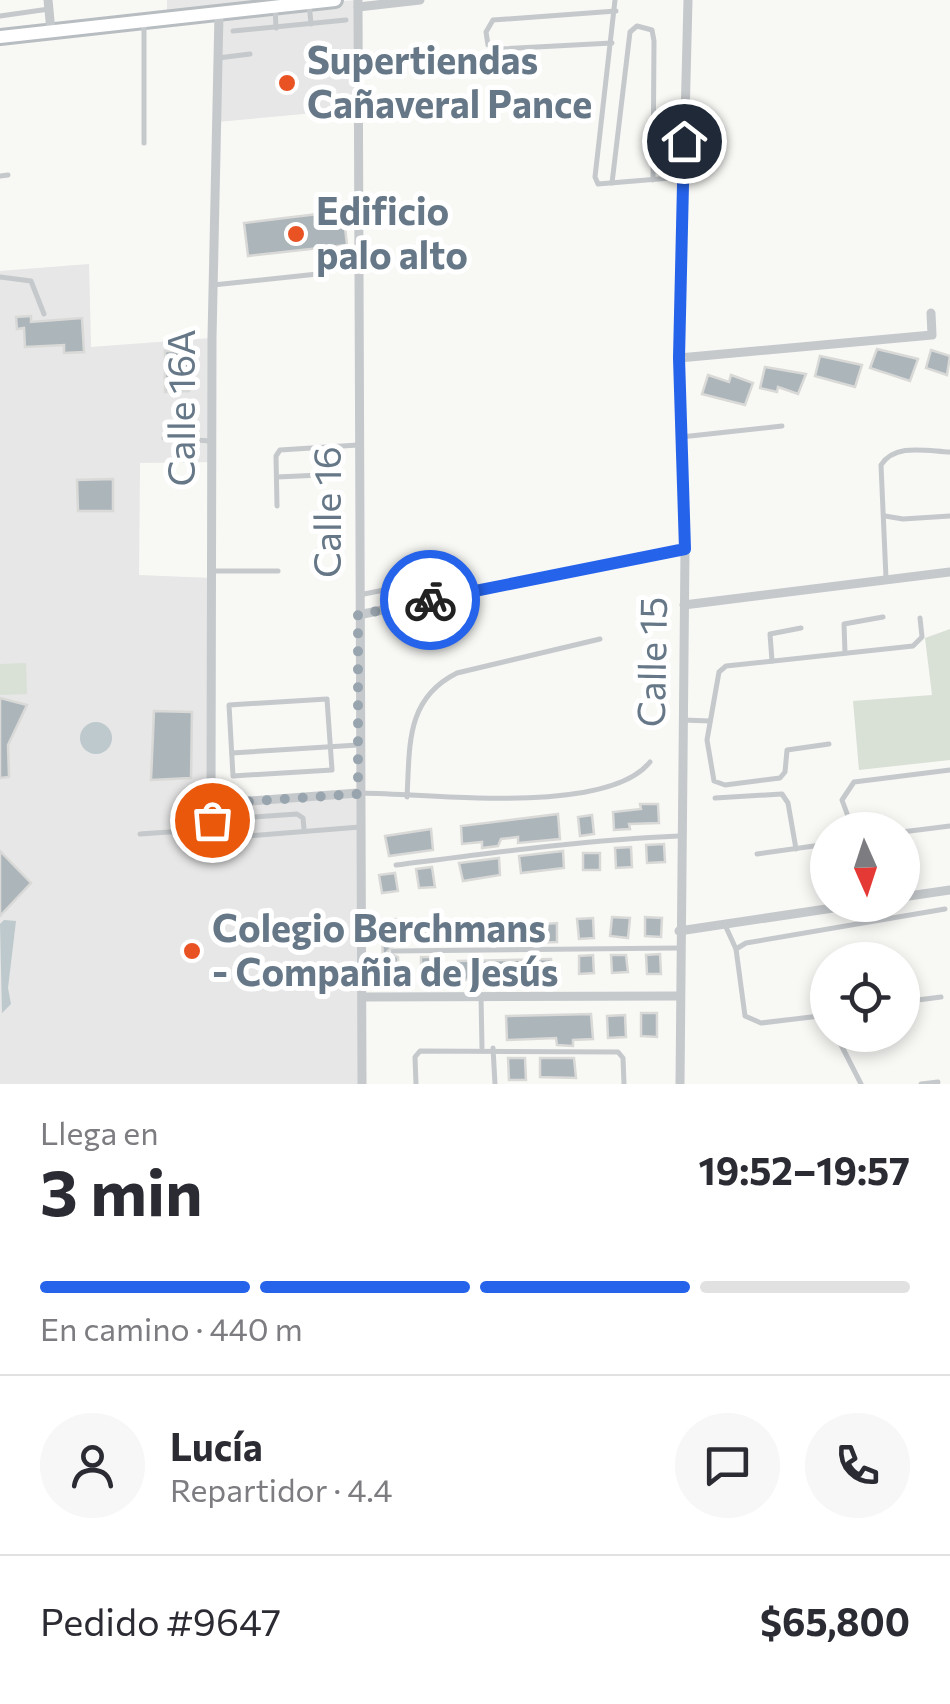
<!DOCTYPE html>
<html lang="es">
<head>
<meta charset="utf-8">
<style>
	body { margin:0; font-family:Commissioner,sans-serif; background:#f7f7f7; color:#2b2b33; height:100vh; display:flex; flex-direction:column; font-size:38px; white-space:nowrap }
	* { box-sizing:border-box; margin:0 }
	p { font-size:32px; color:#7c7c81 }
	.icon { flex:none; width:55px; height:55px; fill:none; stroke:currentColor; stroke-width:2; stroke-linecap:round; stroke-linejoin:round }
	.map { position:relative; height:1084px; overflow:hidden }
	.drawer { display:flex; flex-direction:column; background:#fff; flex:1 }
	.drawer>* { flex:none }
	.needle { width:65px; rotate:177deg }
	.tools { position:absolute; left:810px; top:812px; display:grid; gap:20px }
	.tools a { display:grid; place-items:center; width:110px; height:110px; border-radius:50%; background:#fff; box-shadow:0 5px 15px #0003; font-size:50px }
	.pin { position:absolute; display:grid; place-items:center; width:85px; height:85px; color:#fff; margin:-42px; border:5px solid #fff; border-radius:50%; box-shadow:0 2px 10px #0007 }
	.courier { position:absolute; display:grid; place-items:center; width:100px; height:100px; margin:-50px; border:8px solid #2563eb; border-radius:50%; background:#fff; color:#222; box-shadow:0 2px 12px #0007 }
	.headline em { font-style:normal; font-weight:700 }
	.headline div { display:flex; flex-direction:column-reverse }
	.headline { display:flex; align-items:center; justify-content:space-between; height:170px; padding:0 40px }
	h1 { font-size:65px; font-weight:700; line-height:75px }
	.bar { display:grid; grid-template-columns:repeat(4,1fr); gap:15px 10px; align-content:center; height:120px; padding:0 40px }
	.bar i { height:12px; border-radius:8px; background:#e1e1e2 }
	.bar .selected { background:#2563eb }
	.bar p { grid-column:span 4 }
	.line { display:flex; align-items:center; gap:25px; padding:0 40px; border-top:2px solid #e1e1e2 }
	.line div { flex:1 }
	.round { display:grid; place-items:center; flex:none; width:105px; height:105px; border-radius:52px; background:#f7f7f7 }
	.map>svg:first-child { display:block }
	.built { fill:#e6e7e6 }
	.green { fill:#d9e0d6 }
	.water { fill:#bec9cd }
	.building { fill:#acb5ba; stroke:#d9d9d7; stroke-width:2.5 }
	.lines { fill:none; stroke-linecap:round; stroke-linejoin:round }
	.secondary-casing { stroke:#b7bdc1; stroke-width:18 }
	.lane { stroke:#c5c9cc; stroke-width:5 }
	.street { stroke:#c5c9cc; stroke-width:9 }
	.secondary { stroke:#fff; stroke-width:12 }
	.done { stroke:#99a5ae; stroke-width:10; stroke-dasharray:0 18 }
	.route { stroke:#2563eb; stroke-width:12 }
	.poi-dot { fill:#e95223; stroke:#fff; stroke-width:4 }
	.labels { text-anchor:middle; stroke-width:10; stroke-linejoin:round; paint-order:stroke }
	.poi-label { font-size:38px; font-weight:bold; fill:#667887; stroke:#fff; text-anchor:start }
	.street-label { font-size:38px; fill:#667887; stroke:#fff }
</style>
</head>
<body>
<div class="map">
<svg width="950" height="1084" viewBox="0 0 950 1084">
	<rect width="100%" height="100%" fill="#f8f8f5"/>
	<g class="built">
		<polygon points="167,0 265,0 263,7 358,0 358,109 217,122 219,13 167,19"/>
		<polygon points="89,264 91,347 212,338 212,462 140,463 139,575 211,578 211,804 358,793 362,1084 0,1084 0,271"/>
	</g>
	<g class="green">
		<polygon points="950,629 950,760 859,770 853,701 932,695 925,638"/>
		<polygon points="26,663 27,694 0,695 0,664"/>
	</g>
	<g class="water">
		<circle cx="96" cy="738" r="16"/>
		<polygon points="4,920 16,921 8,988 11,1004 2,1013 0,924"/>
	</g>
	<g class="building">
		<polygon points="343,211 347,245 248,256 244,223"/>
		<polygon points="31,316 31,322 82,318 84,352 64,353 64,345 25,347 24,328 17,329 16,317"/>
		<polygon points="877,349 918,359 910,381 870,368"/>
		<polygon points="931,350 950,356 947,375 926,368"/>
		<polygon points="165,351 189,351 189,391 165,392"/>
		<polygon points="820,356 862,365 855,387 815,376"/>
		<polygon points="765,367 806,374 798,394 778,387 777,392 760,388"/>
		<polygon points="708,375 729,382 731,375 753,383 745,405 702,394"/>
		<polygon points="113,479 113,511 78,511 77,480"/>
		<polygon points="0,698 27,705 8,745 9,777 0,778"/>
		<polygon points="154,711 192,712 191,778 151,780"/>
		<polygon points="640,804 658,804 659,823 629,824 630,829 614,830 613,812 641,809"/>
		<polygon points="558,814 560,839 518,843 518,837 501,839 498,846 482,848 482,842 462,844 461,826"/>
		<polygon points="592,815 594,834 580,836 578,817"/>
		<polygon points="431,829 433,850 389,856 385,836"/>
		<polygon points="664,844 665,862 647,863 646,845"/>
		<polygon points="631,847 632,867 616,868 615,848"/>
		<polygon points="0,851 31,883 0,916"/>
		<polygon points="563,851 564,868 521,873 519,856"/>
		<rect x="583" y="853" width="17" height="17"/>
		<polygon points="499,858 500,875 463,881 459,863"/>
		<polygon points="432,867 435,887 419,888 416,869"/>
		<polygon points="395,873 398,891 382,893 379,875"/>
		<polygon points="612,917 630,918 628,938 610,936"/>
		<polygon points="645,917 662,918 661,937 645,936"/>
		<polygon points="593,918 594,938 579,939 577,919"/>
		<polygon points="397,919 398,941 387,952 398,957 399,977 384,978 381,920"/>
		<rect x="419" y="922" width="15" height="17"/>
		<polygon points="557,923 557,942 520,943 520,926"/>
		<polygon points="458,925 498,925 498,943 458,944"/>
		<polygon points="660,954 661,974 647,974 646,955"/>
		<polygon points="593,955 594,973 579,974 579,956"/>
		<polygon points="611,955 626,955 628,972 612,973"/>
		<polygon points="421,957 434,957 434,977 421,976"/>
		<polygon points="551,959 552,977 460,980 458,961"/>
		<polygon points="641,1013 657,1013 657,1037 641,1036"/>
		<polygon points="591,1014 593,1039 573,1040 573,1046 557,1045 556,1038 507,1040 506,1016"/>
		<polygon points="625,1015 626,1037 608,1038 607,1016"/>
		<polygon points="508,1058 525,1058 526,1080 509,1080"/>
		<polygon points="540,1058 574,1058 576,1078 540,1077"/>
	</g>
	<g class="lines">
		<g class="secondary-casing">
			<polyline id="secondary" points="0,37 335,0"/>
		</g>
		<g class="lane">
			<polyline points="615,0 595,177 598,184 683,177"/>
			<polyline points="309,3 311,24"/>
			<polyline points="275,7 276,28"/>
			<polyline points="0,16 49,9"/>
			<polyline points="144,24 144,143"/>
			<polyline points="233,31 346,20"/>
			<polyline points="612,43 499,49 488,45 486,32 493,20 616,11"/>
			<polyline points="218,58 250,54"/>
			<polyline points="0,176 8,175"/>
			<polyline points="612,183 630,32 637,26 652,30 654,41 653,180"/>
			<polyline points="0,277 31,281 44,314"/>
			<polyline points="213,285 327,273 343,264 345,252"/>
			<polyline points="681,437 782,426"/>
			<polyline points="164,438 211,441"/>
			<polyline points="277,477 321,475 328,447"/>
			<polyline points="277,506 276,456 280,450 358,445"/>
			<polyline points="885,516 903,519 950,516"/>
			<polyline points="211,571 278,571"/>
			<path d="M 886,578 L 881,465 C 895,443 926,451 950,452"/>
			<polyline points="359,595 449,577"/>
			<polyline points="845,653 844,624 883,617"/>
			<polyline points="772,661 770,634 801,628"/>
			<polygon points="327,699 332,770 233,776 229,705"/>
			<polyline points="683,720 710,721"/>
			<polyline points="829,744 787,750 785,772 780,778 725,785 714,781 707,740 719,672 726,666 913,646 922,637 920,618"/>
			<polyline points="232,753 358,745"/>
			<path d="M 358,793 C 426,793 606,817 650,762"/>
			<path d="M 407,797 C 410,746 405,699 457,673 L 600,639"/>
			<polyline points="715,798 782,794 788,803 796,849"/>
			<polyline points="212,828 212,820 297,814 303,818 304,829"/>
			<polyline points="853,830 842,800 854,782 950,770"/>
			<polyline points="902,832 950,826"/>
			<polyline points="140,834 212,829 214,836 221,838 360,827"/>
			<polyline points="757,854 828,844"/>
			<path d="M 396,865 C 490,853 584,840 679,836"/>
			<polyline points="725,925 736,949 745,1016 761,1023 828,1015"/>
			<polyline points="736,949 746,943 945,909"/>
			<polyline points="393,951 678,948"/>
			<polyline points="481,996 482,1048"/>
			<polyline points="902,1002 941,997"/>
			<polyline points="836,1035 861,1084"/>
			<polyline points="493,1048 495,1084"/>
			<polyline points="416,1084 415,1057 420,1051 618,1052 623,1058 624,1084"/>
			<polyline points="921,1084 938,1082"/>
		</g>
		<g class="street">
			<polyline points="48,0 51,31"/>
			<polyline points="358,0 362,1084"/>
			<polyline points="358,7 420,0"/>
			<polyline points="219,13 212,338 211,804 358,793"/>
			<polyline points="679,358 932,335 931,313"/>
			<polyline points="684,605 950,572"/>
			<polyline points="358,615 685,549"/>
			<polyline points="902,897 950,890"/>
			<polyline points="679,931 853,905"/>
			<polyline points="364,997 678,996"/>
			<polyline points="680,1084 685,549 679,358 688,0"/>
		</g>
		<use href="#secondary" class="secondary"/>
	</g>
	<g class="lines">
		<polyline class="done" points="212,820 211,804 358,794 358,615 430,600"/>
		<polyline class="route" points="430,600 685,549 679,358 684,141"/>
	</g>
	<g class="poi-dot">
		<circle cx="287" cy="83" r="10"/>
		<circle cx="296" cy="234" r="10"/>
		<circle cx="192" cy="951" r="10"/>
	</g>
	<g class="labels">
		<g class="poi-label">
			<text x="307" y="74">Supertiendas<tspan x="307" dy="44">Cañaveral Pance</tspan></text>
			<text x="316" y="225">Edificio<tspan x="316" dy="44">palo alto</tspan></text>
			<text x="212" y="942">Colegio Berchmans<tspan x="212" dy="44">- Compañia de Jesús</tspan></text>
		</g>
		<g class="street-label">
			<text transform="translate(182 408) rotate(-90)" y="13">Calle 16A</text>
			<text transform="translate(328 512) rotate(-90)" y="13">Calle 16</text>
			<text transform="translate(653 662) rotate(-89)" y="13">Calle 15</text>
		</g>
	</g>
</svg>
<div class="tools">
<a><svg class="needle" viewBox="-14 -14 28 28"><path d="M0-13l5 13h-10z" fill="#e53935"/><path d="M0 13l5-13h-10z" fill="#7c7c81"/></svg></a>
<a><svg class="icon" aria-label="locate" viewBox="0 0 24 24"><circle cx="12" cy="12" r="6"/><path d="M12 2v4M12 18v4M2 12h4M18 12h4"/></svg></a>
</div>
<div class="pin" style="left:212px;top:820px;background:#ea580c"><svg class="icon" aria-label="bag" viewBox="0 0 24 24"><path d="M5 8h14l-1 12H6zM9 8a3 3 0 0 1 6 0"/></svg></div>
<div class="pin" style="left:684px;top:141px;background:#1f2937"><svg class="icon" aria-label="home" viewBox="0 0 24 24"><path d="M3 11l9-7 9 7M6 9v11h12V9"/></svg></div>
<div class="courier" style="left:430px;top:600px"><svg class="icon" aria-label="bike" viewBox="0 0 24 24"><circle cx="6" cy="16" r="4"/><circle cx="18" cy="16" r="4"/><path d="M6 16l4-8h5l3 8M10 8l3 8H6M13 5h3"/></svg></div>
</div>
<section class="drawer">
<div class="headline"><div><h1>3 min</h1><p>Llega en</p></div><em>19:52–19:57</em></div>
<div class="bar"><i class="selected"></i><i class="selected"></i><i class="selected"></i><i></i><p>En camino · 440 m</p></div>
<div class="line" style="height:180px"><a class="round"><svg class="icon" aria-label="person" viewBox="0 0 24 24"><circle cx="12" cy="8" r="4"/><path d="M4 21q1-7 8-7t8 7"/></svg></a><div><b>Lucía</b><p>Repartidor · 4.4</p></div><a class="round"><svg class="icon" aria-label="chat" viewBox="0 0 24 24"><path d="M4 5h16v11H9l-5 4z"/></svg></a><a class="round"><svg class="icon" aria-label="phone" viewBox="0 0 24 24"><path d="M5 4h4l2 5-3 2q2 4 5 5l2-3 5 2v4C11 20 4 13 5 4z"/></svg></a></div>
<div class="line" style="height:130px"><div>Pedido #9647</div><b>$65,800</b></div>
</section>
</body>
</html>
